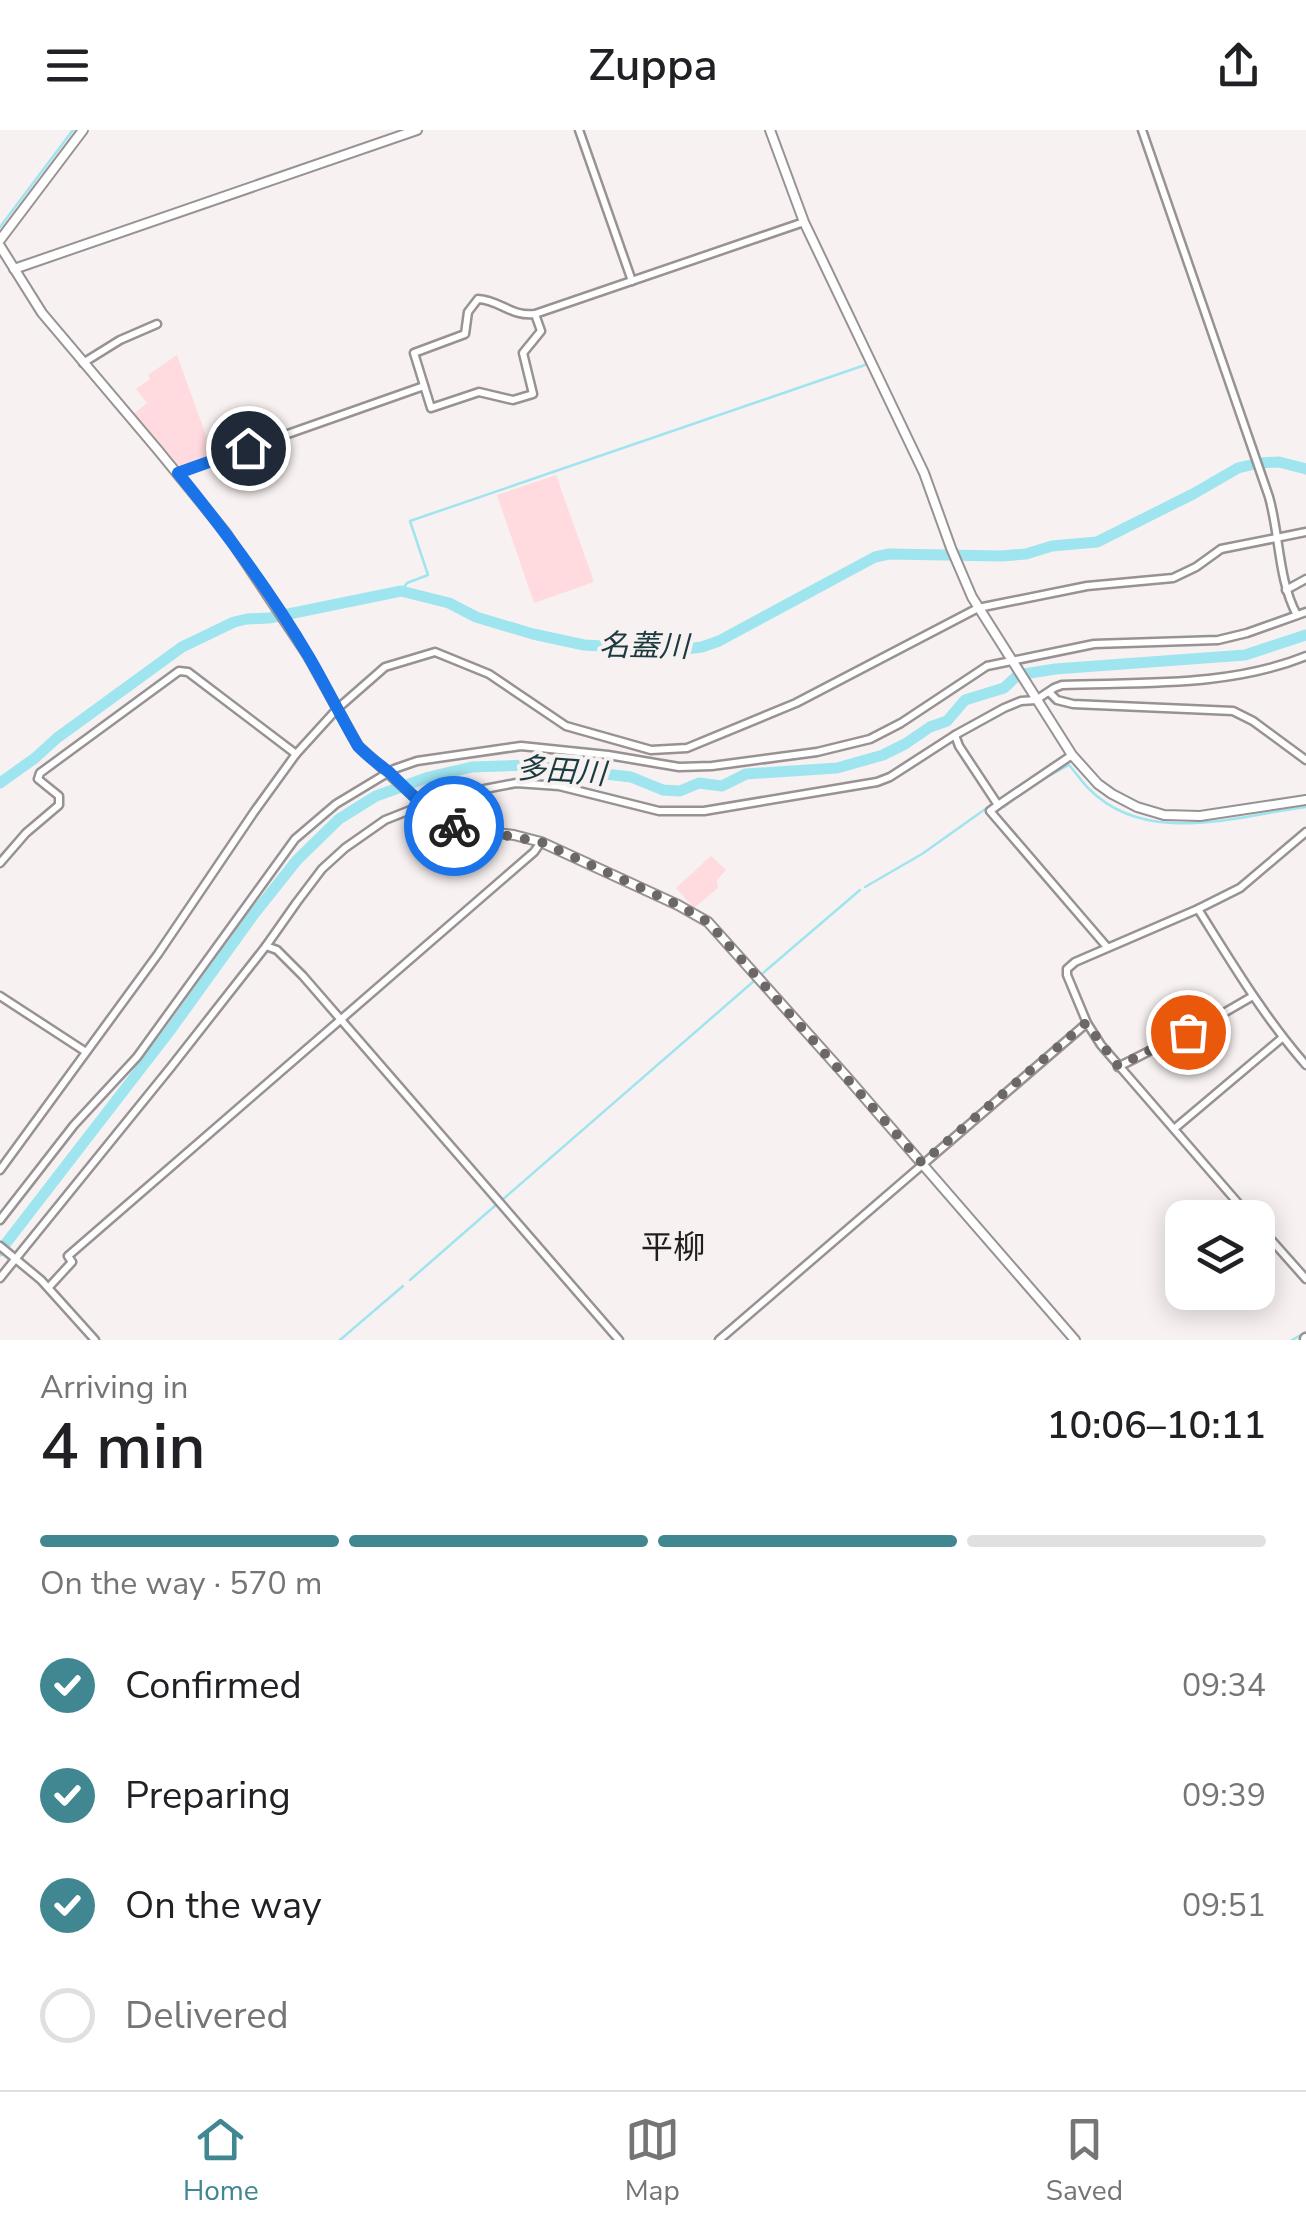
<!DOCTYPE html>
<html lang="en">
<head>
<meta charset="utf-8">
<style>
	body { margin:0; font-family:"Nunito Sans","Noto Sans JP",sans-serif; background:#f2f2f2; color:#202124; height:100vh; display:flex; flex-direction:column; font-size:38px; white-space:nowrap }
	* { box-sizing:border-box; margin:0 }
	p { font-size:32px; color:#757577 }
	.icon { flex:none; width:55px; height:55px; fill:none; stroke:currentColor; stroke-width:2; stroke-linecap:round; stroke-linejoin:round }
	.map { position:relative; height:1210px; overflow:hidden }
	.sheet { display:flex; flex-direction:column; background:#fff; flex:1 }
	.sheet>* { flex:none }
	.controls { position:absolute; left:1165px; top:1070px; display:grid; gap:20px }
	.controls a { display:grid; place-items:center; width:110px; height:110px; border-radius:20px; background:#fff; box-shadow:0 5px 25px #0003; font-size:50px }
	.pin { position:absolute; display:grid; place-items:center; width:85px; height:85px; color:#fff; margin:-42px; border:5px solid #fff; border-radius:50%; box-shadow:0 2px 10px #0007 }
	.courier { position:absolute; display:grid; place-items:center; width:100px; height:100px; margin:-50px; border:8px solid #1a73e8; border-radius:50%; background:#fff; color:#222; box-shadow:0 2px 12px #0007 }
	.summary em { font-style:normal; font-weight:600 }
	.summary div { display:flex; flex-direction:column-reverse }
	.summary { display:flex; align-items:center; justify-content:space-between; height:170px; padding:0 40px }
	h1 { font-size:65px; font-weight:600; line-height:75px }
	.bar { display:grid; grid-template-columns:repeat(4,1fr); gap:15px 10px; align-content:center; height:120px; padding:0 40px }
	.bar i { height:12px; border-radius:8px; background:#e0e0e0 }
	.bar .active { background:#408791 }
	.bar p { grid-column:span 4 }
	ol { padding:0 40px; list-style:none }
	li { display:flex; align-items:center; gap:30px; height:110px }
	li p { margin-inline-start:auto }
	li .icon { padding:10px; border-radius:50%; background:#408791; color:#fff; stroke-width:4 }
	li:last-child { color:#757577 }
	li i { width:55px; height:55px; border:5px solid #e0e0e0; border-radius:50% }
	header { display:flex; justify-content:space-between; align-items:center; height:130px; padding:0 40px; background:#fff; font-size:45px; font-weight:600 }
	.dock { display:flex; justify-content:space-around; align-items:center; height:140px; border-top:2px solid #e0e0e0; background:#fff; font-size:28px; color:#757577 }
	.dock a { display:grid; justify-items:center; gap:5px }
	.dock .active { color:#408791 }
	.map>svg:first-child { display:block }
	.green { fill:#ffdade }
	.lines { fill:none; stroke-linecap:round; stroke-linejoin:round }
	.stream { stroke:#9fe5ef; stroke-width:2.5 }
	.river { stroke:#9fe5ef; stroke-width:11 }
	.minor-casing { stroke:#989292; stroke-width:11 }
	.tertiary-casing { stroke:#989292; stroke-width:12 }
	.trunk-casing { stroke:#989292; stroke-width:15 }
	.minor { stroke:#fff; stroke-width:6 }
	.tertiary { stroke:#fff; stroke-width:8 }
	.trunk { stroke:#fff; stroke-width:10 }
	.done { stroke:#6c6868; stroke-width:10; stroke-dasharray:0 18 }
	.route { stroke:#1a73e8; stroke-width:12 }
	.labels { text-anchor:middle; stroke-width:8; stroke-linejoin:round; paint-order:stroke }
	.water-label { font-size:30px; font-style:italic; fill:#1a3c41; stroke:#f8f1f1 }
	.quarter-label { font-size:32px; fill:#211e1f; stroke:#f8f1f1 }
</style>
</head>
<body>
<header><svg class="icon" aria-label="menu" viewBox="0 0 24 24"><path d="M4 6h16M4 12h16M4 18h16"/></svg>Zuppa<svg class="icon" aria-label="share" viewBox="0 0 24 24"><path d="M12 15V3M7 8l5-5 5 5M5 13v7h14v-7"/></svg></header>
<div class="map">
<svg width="1306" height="1210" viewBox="0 0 1306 1210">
	<rect width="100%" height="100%" fill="#f8f1f1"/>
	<g class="green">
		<polygon points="177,225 213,325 180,336 134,284 147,273 136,259 150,249 148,245"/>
		<polygon points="556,345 594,452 534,473 497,365"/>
		<polygon points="711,726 726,740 717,750 718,758 694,778 676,758"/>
	</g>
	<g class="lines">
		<g class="stream">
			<polyline points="0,97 73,0"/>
			<polyline points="401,461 407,453 428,445 410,391 865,235"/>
			<polyline points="999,670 1000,670"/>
			<path d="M 1004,677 L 1032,655 L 1069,635 C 1076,643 1082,652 1089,659 C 1147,717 1236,686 1306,677"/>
			<polyline points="865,757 922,724 991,675"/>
			<polyline points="763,843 860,760"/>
			<polyline points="502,1070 754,851"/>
			<polyline points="410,1150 497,1074"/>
			<polyline points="340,1210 403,1156"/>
			<polyline points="1292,1210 1306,1202"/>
		</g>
		<g class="river">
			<polyline points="0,653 35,628 57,608 182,517 234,492 247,489 269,488 401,461 449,473 476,487 533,504 584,515 678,520 702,517 719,511 875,427 889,424 1001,426 1026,424 1052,416 1097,412 1193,364 1238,338 1259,333 1279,332 1306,339"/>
			<polyline points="0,1121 169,902 254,784 297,730 339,689 376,666 429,647 472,637 528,635 631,647 663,660 680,661 699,653 722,656 746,644 837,638 883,625 905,614 930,597 947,591 965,570 1004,558 1018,545 1055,539 1245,525 1306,505"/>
		</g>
		<g class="minor-casing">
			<g id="minor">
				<polyline points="579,0 632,151"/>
				<path d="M 1142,0 L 1269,367 C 1280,406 1278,450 1297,485"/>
				<path d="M 535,184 L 541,201 L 523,223 L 533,264 L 513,270 L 479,262 L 431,278 L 414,223 L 465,204 L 468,182 L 478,169 C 500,170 511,187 535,184 L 804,92"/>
				<polyline points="83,233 120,210 157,194"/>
				<polyline points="177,343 424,256"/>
				<polyline points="1286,460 1306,449"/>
				<polyline points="1049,562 1057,570 1073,574 1233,581 1253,591 1306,630"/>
				<polyline points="955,605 959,616 998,675 990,681 1107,817"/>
				<polyline points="998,675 1072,625"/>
				<polyline points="0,733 26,703 59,675 59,666 38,649 40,643 179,541 188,542 296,624"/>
				<path d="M 1198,779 C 1232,833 1264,887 1306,935"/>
				<polyline points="266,816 277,820 303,846 619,1210"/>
				<polyline points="0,866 86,922"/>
				<polyline points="1118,937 1222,884 1253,866"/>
				<polyline points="1174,999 1282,908"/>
				<polyline points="0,1040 158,824 254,682 296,624 337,579 385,537 435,522 489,544 566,596 651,620 687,618 796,573 978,478 1087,456 1173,448 1196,437 1221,419 1306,402"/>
				<polyline points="1251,1088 1101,915 1087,893 1067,845 1067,839 1075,832 1198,779 1240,758 1306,702"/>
				<polyline points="0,1090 74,995 137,927 295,709 336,674 394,639 417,631 521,616 608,625 679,637 712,636 817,622 870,609 901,593 987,536 1094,514 1218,510 1247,503 1306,482"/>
				<polyline points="1258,1095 1306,1149"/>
				<polyline points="0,1116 41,1150 95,1210"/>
				<path d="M 0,1148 L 171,937 L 266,816 L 297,772 L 322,739 L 345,718 L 385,690 L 443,667 L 516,653 L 559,656 L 659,681 L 704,681 L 877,652 L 890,647 L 955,605 L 1004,578 L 1021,571 L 1036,570 L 1054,558 L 1062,555 C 1143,552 1230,557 1306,526"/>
				<polyline points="49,1157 72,1132 68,1126 534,722 541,712"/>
				<polyline points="719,1210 1087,893"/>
			</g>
		</g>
		<g class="tertiary-casing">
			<g id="tertiary">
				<polyline points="770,0 804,92 924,343 951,418 972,467 1072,625 1098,654 1112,664 1137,677 1164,685 1200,686 1306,670"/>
				<polyline points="0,110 83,0"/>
				<polyline points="0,116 42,183 157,319 226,403 308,526 358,616 439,689 451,695 463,699 514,705 541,712 678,775 708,792 845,945 1075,1210"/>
				<polyline points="14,139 417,0"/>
			</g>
		</g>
		<g class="trunk-casing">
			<polyline id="trunk" points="1306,1210 1306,1209"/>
		</g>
		<use href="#minor" class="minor"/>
		<use href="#tertiary" class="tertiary"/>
		<use href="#trunk" class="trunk"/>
	</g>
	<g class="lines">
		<polyline class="done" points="454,696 541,712 678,775 708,792 922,1033 1086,893 1118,936 1188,902"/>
		<path class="route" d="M 248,318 L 178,343 C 225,401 271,462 309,527 C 326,556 341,587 358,616 C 368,627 379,634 390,643 C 410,662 429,684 454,696"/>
	</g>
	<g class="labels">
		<g class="water-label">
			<text transform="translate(644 516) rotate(1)" y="10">名蓋川</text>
			<text transform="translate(561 641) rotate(4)" y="10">多田川</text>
		</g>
		<g class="quarter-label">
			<text x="673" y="1128">平柳</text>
		</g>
	</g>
</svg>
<div class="controls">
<a><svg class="icon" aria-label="layers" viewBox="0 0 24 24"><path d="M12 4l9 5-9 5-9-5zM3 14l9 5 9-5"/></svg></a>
</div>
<div class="pin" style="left:1188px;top:902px;background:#ea580c"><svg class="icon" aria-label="bag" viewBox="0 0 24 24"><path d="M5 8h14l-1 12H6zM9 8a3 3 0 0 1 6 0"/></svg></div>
<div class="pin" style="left:248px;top:318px;background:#1f2937"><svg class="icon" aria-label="home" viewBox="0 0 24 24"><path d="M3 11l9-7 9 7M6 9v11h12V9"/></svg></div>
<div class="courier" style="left:454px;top:696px"><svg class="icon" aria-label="bike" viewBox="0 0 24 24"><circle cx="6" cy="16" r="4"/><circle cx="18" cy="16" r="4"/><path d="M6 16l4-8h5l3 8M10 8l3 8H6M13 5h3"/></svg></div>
</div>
<section class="sheet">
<div class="summary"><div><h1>4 min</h1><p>Arriving in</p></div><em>10:06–10:11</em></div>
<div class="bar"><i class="active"></i><i class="active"></i><i class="active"></i><i></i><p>On the way · 570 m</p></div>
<ol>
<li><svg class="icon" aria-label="check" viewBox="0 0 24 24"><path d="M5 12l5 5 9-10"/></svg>Confirmed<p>09:34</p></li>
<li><svg class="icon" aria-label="check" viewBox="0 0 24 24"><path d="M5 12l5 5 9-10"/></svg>Preparing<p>09:39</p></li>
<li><svg class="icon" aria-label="check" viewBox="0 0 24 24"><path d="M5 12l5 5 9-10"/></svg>On the way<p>09:51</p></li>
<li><i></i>Delivered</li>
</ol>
</section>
<nav class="dock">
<a class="active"><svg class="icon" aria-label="home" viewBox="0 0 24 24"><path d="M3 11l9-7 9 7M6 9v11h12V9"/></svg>Home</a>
<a><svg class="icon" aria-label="map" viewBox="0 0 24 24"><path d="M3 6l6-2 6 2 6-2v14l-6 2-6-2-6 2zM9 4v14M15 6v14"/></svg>Map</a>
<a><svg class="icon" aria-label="saved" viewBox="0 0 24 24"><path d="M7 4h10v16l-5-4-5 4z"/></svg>Saved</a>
</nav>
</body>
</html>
